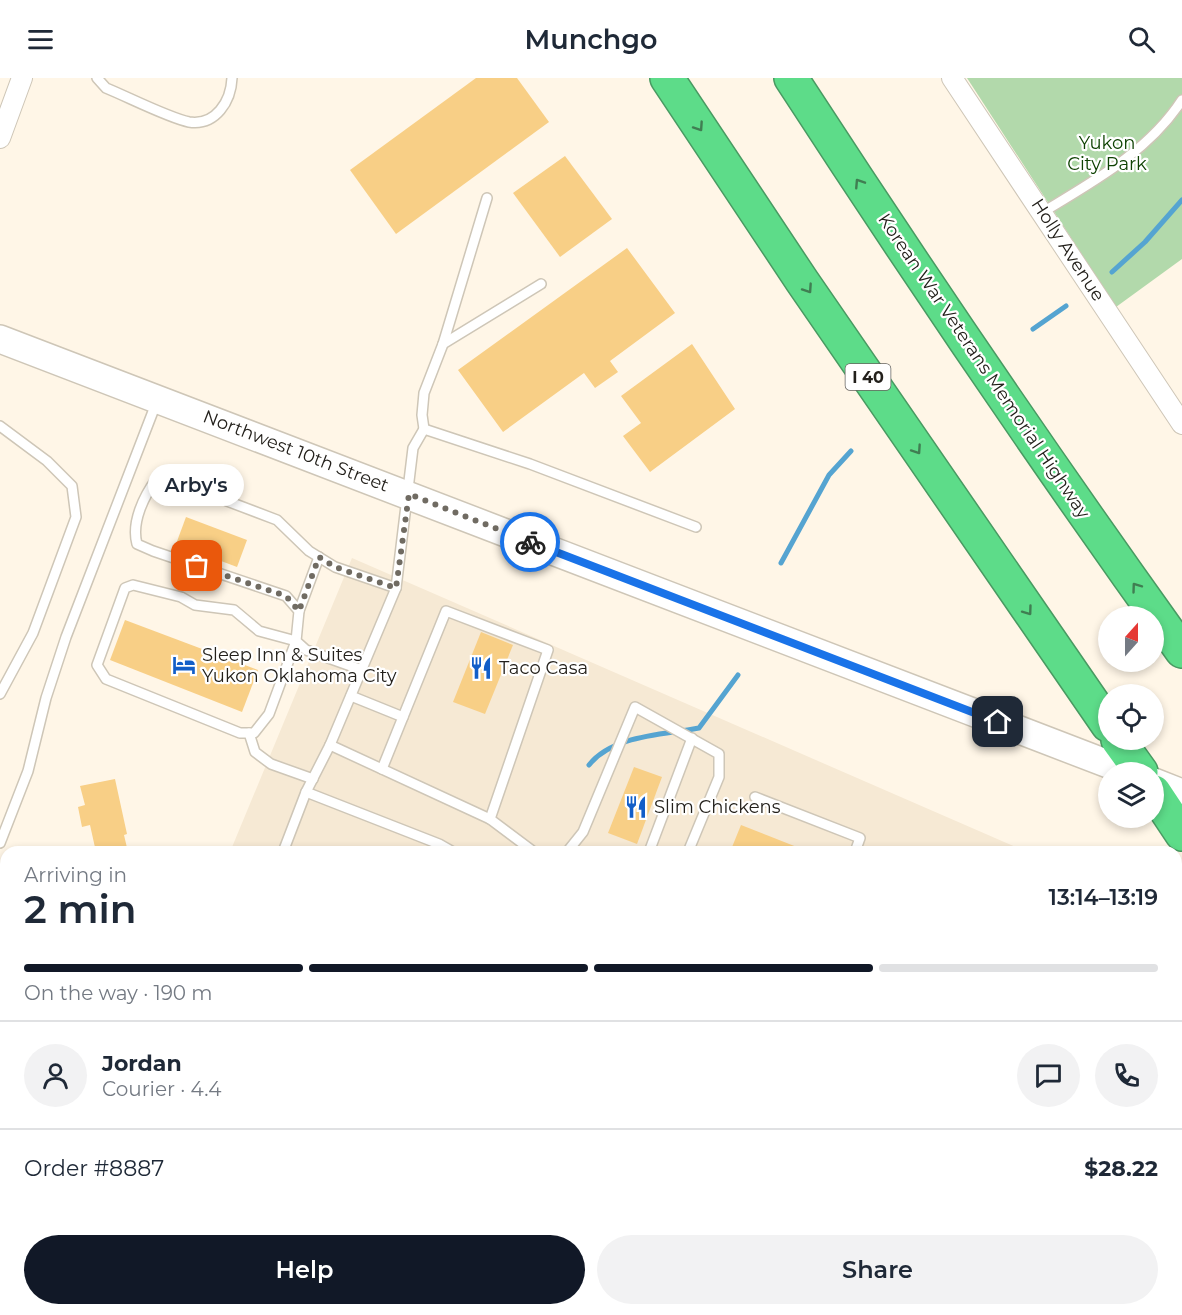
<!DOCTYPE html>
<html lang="en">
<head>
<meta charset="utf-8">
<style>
	body { margin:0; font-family:Montserrat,sans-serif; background:#f2f2f3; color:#1f2937; height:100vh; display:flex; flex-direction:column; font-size:22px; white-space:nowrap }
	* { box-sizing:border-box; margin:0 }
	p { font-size:20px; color:#747a83 }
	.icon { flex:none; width:33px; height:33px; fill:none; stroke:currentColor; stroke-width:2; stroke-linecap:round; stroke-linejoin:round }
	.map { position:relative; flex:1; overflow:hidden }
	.details { position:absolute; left:0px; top:768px; width:1182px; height:470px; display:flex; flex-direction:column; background:#fff; border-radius:18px 18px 0 0; box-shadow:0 3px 9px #0003 }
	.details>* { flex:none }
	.needle { width:39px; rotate:21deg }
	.tools { position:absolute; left:1098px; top:528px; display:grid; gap:12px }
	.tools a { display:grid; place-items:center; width:66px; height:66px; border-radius:50%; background:#fff; box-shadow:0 3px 9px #0003; font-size:30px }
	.pin { position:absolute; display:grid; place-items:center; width:51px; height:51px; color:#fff; margin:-26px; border-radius:12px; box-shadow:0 3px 9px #0006 }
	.courier { position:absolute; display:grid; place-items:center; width:60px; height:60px; margin:-30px; border:4px solid #1a73e8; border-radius:50%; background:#fff; color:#222; box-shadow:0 2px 8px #0007 }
	.bubble { position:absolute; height:42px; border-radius:21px; background:#fff; box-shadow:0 3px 9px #0003; font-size:20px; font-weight:600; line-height:42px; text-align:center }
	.head em { font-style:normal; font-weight:600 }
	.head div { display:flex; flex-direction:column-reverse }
	.head { display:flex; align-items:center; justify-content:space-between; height:102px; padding:0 24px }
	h1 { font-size:39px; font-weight:600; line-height:45px }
	.bar { display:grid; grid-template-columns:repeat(4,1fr); gap:9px 6px; align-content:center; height:72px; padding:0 24px }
	.bar i { height:8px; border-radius:4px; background:#e0e1e3 }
	.bar .on { background:#111827 }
	.bar p { grid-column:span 4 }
	.line { display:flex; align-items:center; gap:15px; padding:0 24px; border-top:2px solid #e0e1e3 }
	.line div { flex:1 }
	.round { display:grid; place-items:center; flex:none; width:63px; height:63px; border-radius:32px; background:#f2f2f3 }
	.cta { display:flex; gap:12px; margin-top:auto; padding:12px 24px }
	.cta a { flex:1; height:69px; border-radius:36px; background:#111827; color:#fff; font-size:24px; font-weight:600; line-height:69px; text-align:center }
	.cta a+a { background:#f2f2f3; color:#1f2937 }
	header { display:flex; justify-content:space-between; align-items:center; height:78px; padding:0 24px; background:#fff; font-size:27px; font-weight:600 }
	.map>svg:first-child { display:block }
	.built { fill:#f6e9d4 }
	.green { fill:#b2d9ab }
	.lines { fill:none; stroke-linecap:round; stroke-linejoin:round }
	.stream { stroke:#55a4d1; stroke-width:5 }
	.building { fill:#f8cf86 }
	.lane-casing { stroke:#cec6b7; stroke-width:12 }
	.street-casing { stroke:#cec6b7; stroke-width:22 }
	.secondary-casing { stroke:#cec6b7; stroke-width:30 }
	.highway-casing { stroke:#499a62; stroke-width:36 }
	.lane { stroke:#fff; stroke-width:9 }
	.street { stroke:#fff; stroke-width:20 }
	.secondary { stroke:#fff; stroke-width:27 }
	.highway { stroke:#5ddc89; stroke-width:33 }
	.oneway { stroke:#407e52 }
	.done { stroke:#706b62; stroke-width:6; stroke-dasharray:0 10.8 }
	.route { stroke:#1a73e8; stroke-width:8 }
	.labels { text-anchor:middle; stroke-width:4.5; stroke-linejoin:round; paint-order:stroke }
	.shield { fill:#fff; stroke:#65635f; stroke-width:1.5 }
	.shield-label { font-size:16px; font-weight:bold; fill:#23201b }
	.park-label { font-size:18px; fill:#0e4202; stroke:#fff }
	.street-label { font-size:18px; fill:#23201b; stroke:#fff }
	.poi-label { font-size:18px; fill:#23201b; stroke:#fff; text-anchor:start }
</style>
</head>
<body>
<header><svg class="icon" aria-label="menu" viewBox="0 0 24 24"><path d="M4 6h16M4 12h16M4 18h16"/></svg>Munchgo<svg class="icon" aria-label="search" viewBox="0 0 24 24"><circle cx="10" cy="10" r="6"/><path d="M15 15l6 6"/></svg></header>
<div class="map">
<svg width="1182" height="1237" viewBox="0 0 1182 1237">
	<rect width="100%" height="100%" fill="#fff6e7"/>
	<g class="built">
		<polygon points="352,480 1027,774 230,774"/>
		<polygon points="1176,923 1182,933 1182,1237 38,1237 40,1232 1176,1232"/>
	</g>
	<polygon class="green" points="967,0 1182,0 1182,181 1116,229"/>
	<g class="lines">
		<g class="stream">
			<polyline points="1112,194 1145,164 1182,122"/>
			<polyline points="1033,251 1066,228"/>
			<polyline points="781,485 829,397 851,373"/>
			<path d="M 589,687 C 613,657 663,657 699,650 L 738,597"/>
		</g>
	</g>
	<g class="building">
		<polygon points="476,0 517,0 549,44 396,156 350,92"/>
		<polygon points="565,78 612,141 560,179 513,115"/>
		<polygon points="627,170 675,235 610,283 618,294 595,310 584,295 503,354 458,292"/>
		<polygon points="692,266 735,331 650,394 623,358 641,345 621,318"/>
		<polygon points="186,439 247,462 237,489 176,466"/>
		<polygon points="125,542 258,592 242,634 110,582"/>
		<polygon points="481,554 513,567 485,636 453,624"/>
		<polygon points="634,689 662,699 637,766 608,755"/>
		<polygon points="115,701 127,756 124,757 128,774 96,774 90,747 82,749 78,729 85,727 80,708"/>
		<polygon points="741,747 807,773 806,774 730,774"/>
	</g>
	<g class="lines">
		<g class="lane-casing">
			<g id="lane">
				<path d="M 97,0 L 106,10 C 128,19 169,40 189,44 C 216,48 231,23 232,0"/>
				<path d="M 1043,134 C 1094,103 1149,73 1182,22"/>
				<polyline points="443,266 487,120"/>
				<polyline points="0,348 47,383 72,408 76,439 33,555 0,616"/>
				<polyline points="424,351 422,337 424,315 443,266 541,206"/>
				<polygon points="133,507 181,519 195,527 234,532 259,553 296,563 269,636 254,655 240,655 106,601 97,587 125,510"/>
				<polyline points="299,533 319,479"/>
				<path d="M 362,592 L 306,572 L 296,563 L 299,533 L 286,518 L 153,473 L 137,466 C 131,444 144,418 157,400 L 177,404 L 277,442 L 309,473 L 335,489 L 396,510"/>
				<polyline points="351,618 403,639 382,691"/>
				<polyline points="403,639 446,533 548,572 490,741"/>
				<polyline points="249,655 255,674 271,686 313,701"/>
				<polyline points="330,667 490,741 534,774"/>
				<polyline points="306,714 439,766 453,774"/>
				<polyline points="755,719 860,760 855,774"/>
				<polyline points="0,765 28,693 46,620 66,559 157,323"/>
				<polyline points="283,774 306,714 330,667 396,510 413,370 424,351 530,386 696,449"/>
				<polyline points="567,774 583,754 635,629 719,676 719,699 688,774"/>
				<polyline points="649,774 692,660"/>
				<polyline points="0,850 6,852"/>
				<polyline points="1176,981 1182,990"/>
				<polyline points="1176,1095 1182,1091"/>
				<polyline points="1176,1166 1182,1163"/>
				<polyline points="468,1232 471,1237"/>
				<polyline points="703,1232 706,1237"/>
				<polyline points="1059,1232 1063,1237"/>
				<polyline points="1112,1232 1116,1237"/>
				<polyline points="1169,1232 1173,1237"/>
			</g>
		</g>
		<g class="street-casing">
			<g id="street">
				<polyline points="952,0 1182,346"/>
				<polyline points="0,60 22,0"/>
			</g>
		</g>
		<g class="secondary-casing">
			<g id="secondary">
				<polyline points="0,261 1129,694"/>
				<polyline points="1154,704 1182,715"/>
			</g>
		</g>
		<g class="highway-casing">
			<g id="highway">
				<polyline points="667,0 802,203 1108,647"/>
				<path d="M 791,0 C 917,194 1047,385 1182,573"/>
				<polyline points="1118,662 1141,694"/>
				<polyline points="1154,714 1182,756"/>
			</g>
		</g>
		<use href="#lane" class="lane"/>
		<use href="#street" class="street"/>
		<use href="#secondary" class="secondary"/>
		<use href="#highway" class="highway"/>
	</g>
	<defs><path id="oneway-chevron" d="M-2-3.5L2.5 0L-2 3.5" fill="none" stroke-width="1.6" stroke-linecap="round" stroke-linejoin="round" transform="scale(1.5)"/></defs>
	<g class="oneway">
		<use href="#oneway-chevron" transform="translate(699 49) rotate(56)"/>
		<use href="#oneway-chevron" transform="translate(859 105) rotate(-123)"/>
		<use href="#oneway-chevron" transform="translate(808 211) rotate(56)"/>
		<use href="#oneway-chevron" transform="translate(917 372) rotate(56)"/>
		<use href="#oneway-chevron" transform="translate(1136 509) rotate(-126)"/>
		<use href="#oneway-chevron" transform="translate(1028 533) rotate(54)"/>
	</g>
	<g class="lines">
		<polyline class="done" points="197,488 286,518 299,533 319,479 335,489 396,510 409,416 530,464"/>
		<polyline class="route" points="530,464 998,644"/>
	</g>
	<defs>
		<g id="hotel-bare" transform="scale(1.8)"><path d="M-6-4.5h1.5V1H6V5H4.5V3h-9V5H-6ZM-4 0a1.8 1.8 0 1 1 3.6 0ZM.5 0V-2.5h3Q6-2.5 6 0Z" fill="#125ec8" stroke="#fff" stroke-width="2.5" paint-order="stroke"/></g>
		<g id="restaurant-bare" transform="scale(1.8)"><path d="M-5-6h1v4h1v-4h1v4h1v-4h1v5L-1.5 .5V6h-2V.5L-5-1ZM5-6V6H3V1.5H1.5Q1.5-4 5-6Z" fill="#125ec8" stroke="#fff" stroke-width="2.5" paint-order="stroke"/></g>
	</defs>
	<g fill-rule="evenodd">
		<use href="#hotel-bare" x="184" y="587"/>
		<use href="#restaurant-bare" x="481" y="590"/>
		<use href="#restaurant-bare" x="636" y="729"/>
	</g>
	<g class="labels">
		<rect class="shield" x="845.5" y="286" width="45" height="26" rx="4.5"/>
		<g class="shield-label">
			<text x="868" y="305">I 40</text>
		</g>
		<g class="park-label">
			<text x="1107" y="71">Yukon<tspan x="1107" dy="21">City Park</tspan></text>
		</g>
		<g class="street-label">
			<text transform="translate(1068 172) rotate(57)" y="6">Holly Avenue</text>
			<text transform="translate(984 288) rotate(56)" y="6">Korean War Veterans Memorial Highway</text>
			<text transform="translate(296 373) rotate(21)" y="6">Northwest 10th Street</text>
		</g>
		<g class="poi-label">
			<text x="202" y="583">Sleep Inn &amp; Suites<tspan x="202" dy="21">Yukon Oklahoma City</tspan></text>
			<text x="499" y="596">Taco Casa</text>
			<text x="654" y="735">Slim Chickens</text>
		</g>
	</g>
</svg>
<div class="tools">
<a><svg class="needle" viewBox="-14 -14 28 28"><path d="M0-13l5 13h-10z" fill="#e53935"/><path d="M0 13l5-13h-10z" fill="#747a83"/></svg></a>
<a><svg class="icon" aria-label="locate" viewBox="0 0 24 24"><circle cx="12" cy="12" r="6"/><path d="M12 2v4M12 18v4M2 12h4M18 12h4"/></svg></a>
<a><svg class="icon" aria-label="layers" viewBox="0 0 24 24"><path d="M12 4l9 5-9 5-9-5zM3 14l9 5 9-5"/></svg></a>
</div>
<div class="pin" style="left:197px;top:488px;background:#ea580c"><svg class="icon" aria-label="bag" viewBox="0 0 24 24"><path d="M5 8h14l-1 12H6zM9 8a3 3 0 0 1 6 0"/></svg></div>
<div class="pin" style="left:998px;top:644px;background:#1f2937"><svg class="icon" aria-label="home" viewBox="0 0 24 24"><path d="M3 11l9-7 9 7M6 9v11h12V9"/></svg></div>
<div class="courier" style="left:530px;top:464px"><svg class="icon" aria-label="bike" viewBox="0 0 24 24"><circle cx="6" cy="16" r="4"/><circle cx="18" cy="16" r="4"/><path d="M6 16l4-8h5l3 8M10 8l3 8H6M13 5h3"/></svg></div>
<div class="bubble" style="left:148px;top:386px;width:96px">Arby's</div>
<section class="details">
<div class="head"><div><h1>2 min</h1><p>Arriving in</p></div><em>13:14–13:19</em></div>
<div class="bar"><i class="on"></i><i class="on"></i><i class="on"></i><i></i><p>On the way · 190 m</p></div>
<div class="line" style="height:108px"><a class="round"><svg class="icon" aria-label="person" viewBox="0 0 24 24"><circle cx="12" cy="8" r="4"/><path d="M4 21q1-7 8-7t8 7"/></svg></a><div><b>Jordan</b><p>Courier · 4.4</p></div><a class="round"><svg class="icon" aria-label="chat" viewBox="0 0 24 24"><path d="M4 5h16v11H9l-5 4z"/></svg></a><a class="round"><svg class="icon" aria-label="phone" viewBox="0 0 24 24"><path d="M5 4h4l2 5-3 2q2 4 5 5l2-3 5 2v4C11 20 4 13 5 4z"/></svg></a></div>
<div class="line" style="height:78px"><div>Order #8887</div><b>$28.22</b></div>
<div class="cta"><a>Help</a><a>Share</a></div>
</section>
</div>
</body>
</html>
